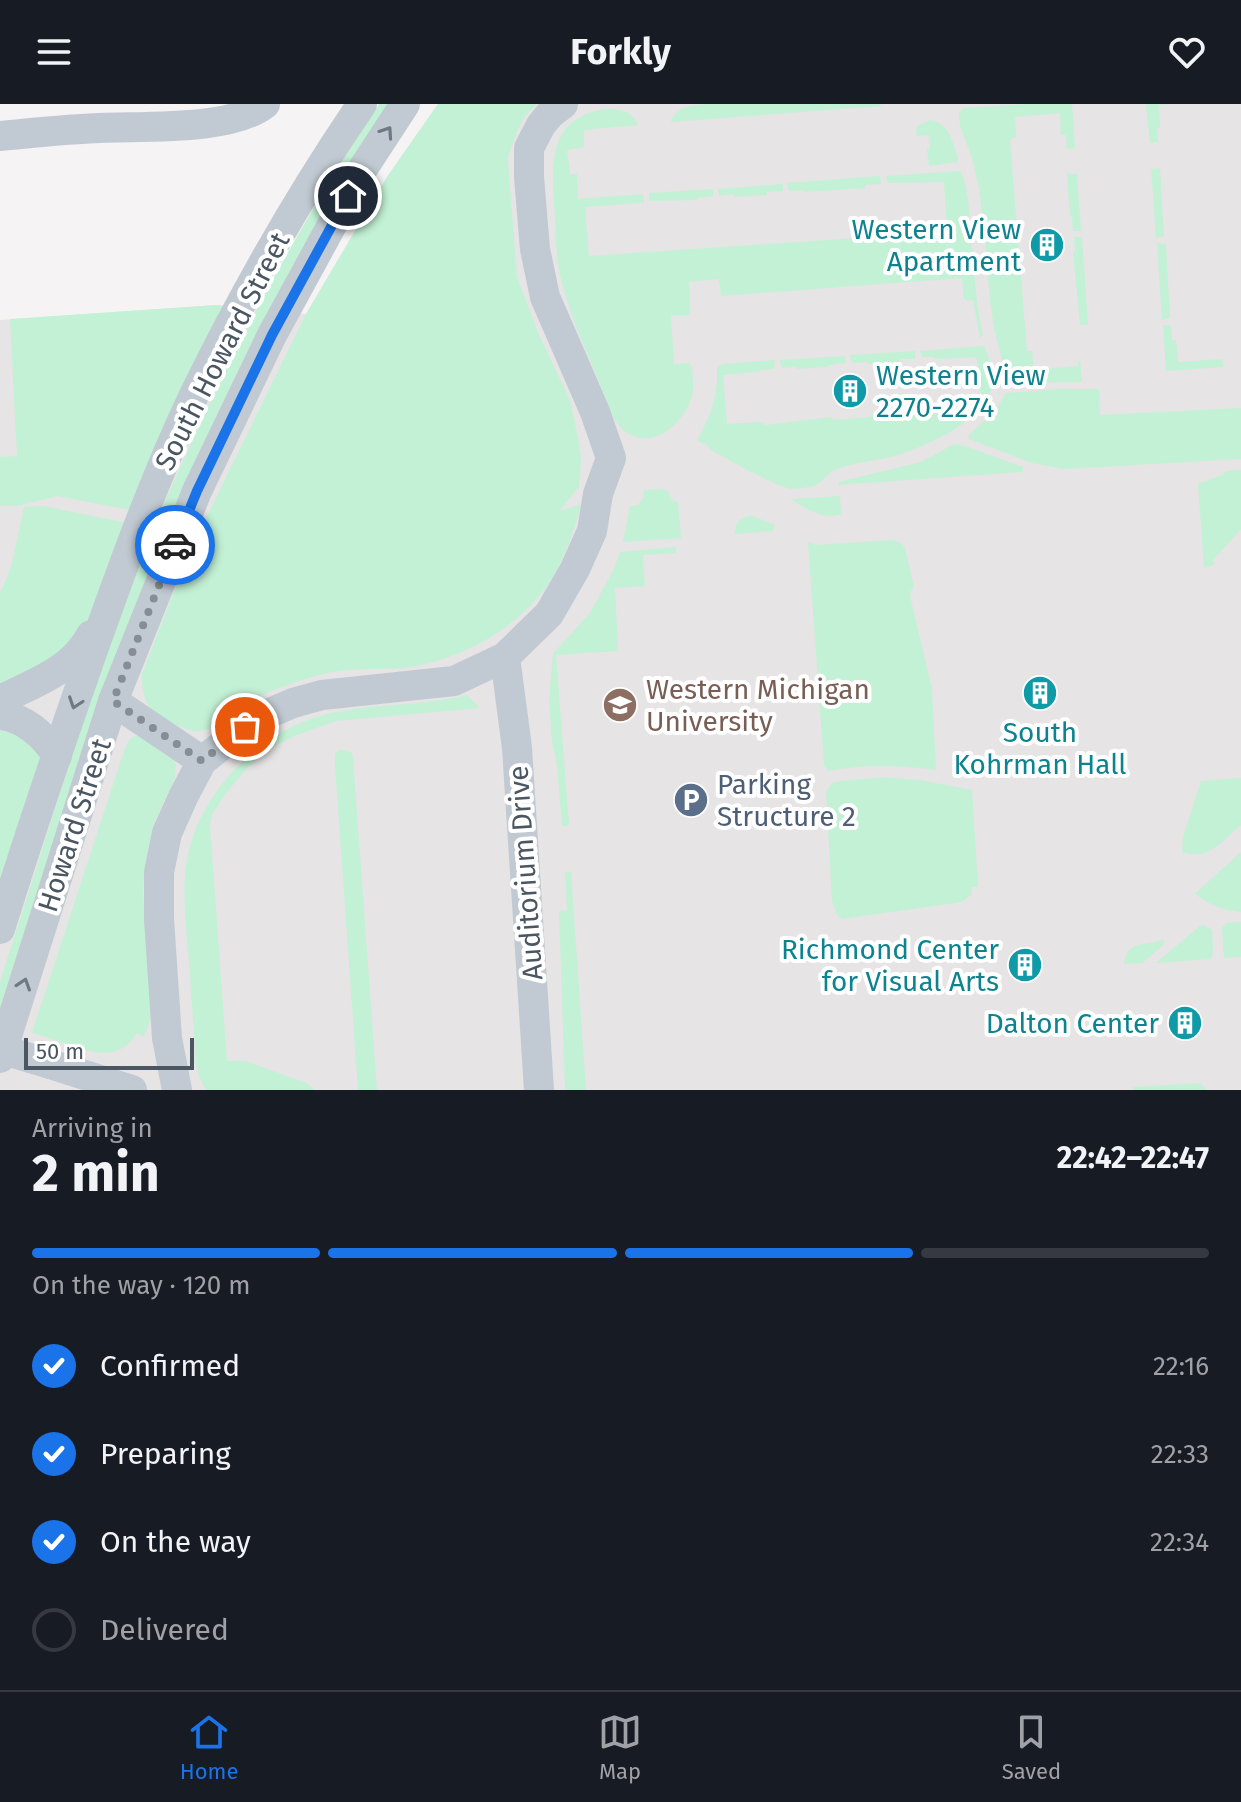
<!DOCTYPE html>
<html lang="en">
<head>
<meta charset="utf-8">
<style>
	body { margin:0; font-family:"Fira Sans",sans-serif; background:#242831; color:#f1f3f6; height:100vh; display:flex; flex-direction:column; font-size:30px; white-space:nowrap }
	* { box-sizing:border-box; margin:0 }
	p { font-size:26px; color:#9ea1a6 }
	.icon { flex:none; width:44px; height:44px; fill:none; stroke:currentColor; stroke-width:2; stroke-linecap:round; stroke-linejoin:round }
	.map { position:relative; height:986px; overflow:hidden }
	.side { display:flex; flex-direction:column; background:#171b24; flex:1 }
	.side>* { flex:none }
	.scale { position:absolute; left:24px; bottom:20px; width:170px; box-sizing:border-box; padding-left:8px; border:4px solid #4a5661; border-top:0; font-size:22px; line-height:28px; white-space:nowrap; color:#4a5661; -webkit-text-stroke:6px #fff; paint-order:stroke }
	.pin { position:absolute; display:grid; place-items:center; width:68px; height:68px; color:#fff; margin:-34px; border:4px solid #fff; border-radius:50%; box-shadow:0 2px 8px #0007 }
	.courier { position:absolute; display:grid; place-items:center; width:80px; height:80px; margin:-40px; border:6px solid #1a73e8; border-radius:50%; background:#fff; color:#222; box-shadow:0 2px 10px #0007 }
	.overview em { font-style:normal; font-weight:700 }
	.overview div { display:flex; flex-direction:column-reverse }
	.overview { display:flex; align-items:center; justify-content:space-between; height:136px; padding:0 32px }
	h1 { font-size:52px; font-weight:700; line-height:60px }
	.bar { display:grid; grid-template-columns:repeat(4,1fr); gap:12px 8px; align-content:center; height:96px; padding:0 32px }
	.bar i { height:10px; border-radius:6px; background:#363941 }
	.bar .active { background:#1a73e8 }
	.bar p { grid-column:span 4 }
	ol { padding:0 32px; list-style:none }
	li { display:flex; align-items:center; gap:24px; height:88px }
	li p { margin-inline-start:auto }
	li .icon { padding:8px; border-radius:50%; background:#1a73e8; color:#fff; stroke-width:4 }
	li:last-child { color:#9ea1a6 }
	li i { width:44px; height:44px; border:4px solid #363941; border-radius:50% }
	header { display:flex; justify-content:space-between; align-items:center; height:104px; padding:0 32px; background:#171b24; font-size:36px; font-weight:700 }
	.menu { display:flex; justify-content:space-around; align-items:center; height:112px; border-top:2px solid #363941; background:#171b24; font-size:22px; color:#9ea1a6 }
	.menu a { display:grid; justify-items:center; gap:4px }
	.menu .active { color:#1a73e8 }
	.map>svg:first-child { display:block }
	.education { fill:#e6e4e5 }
	.green { fill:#c3f1d5 }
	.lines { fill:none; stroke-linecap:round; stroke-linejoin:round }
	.minor { stroke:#c1cad2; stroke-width:30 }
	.minor-bridge { stroke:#c1cad2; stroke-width:30 }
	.oneway { stroke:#6e7983 }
	.done { stroke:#868d94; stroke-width:8; stroke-dasharray:0 14.4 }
	.route { stroke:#1a73e8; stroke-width:10 }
	.labels { text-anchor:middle; stroke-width:8; stroke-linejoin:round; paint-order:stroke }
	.culture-label { font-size:28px; fill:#0d838f; stroke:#fff; text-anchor:end }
	.street-label { font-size:28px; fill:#4a5661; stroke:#fff }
	.education-label { font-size:28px; fill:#785e54; stroke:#fff; text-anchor:start }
	.service-label { font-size:28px; fill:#4e5e75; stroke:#fff; text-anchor:start }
</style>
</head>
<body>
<header><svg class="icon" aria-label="menu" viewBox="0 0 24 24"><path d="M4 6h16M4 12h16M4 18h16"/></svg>Forkly<svg class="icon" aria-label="heart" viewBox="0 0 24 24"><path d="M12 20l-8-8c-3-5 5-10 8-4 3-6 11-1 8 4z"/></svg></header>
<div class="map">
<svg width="1241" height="986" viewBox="0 0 1241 986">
	<rect width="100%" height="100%" fill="#f5f3f3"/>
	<polygon class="education" points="438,0 1241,0 1241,986 0,986 0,216 217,201 306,210 387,73"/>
	<g class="green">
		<path d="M 379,0 L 396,0 L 294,164 L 0,919 L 0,877 C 47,735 88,590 142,451 C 152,424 165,399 176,373 C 233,242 300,119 379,0 Z"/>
		<path d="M 438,0 L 537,0 L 524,13 L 516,30 L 508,53 L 509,71 L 517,173 L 539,231 L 570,296 L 578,334 L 581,354 L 579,383 L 559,407 L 581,400 C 574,426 566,452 552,474 C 521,524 461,556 405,564 C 387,566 368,564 350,566 C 328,567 306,574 285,582 C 267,588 246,598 230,609 C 226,613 222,618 217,621 C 211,625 200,628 194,627 C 183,625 157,613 151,605 C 143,595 142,581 142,570 L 189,449 L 306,210 L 387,73 Z"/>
		<path d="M 709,0 L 879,0 L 882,2 L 671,18 L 671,17 C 679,1 693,1 709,0 Z"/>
		<polygon points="1029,0 1072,0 1075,44 1067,45 1066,31 1061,31 1060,9 1015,13 1016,33 1010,36 1027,247 1032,247 1034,266 1078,262 1078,257 1080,257 1082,278 1012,279 1007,277 994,224 990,197 984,123 979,84 972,54 960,22 959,10 963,4"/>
		<polygon points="1146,0 1170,0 1159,1 1160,24 1157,24 1158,38 1150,39"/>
		<path d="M 604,5 C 619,5 631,5 638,21 L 584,26 L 584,43 L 567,46 L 570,70 L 577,70 L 578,95 L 643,90 L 644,99 L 585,103 L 589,152 L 947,128 L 944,78 L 888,79 L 886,72 L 960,67 C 969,84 969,105 970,124 C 974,160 975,196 983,231 L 980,234 L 973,196 L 968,197 L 964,195 L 962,174 L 721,192 L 719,175 L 689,178 L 690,208 L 688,211 L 671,211 L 674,260 L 689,259 L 692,263 C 692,271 694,281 693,288 C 683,329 636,356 612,311 C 596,267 574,225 562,179 C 556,158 556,135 555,113 C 552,66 544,16 604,5 Z"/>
		<path d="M 930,16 C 949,18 952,38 958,53 L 957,58 L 929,62 L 927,45 L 930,44 L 929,31 L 916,32 L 917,22 Z"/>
		<polygon points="1160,64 1164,132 1156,134 1151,65"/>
		<polygon points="1069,67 1069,70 1077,70 1081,127 1073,127 1072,112 1070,112 1067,69"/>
		<polygon points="880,72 881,80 866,81 865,84 804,88 804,86 789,87 787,79"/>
		<polygon points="783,80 783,87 767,88 767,91 735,93 734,90 719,92 718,85"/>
		<polygon points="713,85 713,92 697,94 697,96 649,97 649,89"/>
		<polygon points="1074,133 1082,133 1088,221 1080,221 1073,149 1075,148"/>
		<polygon points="1157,139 1166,140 1170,214 1162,216"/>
		<polygon points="217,201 231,203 135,407 57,392 17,402 0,402 0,353 17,352 10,215"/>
		<polygon points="1163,221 1171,221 1172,236 1176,236 1178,258 1222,255 1223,263 1166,267"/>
		<path d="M 984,242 C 990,255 995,275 990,289 C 979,319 924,343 895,352 C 876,357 854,358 835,366 C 828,369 823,377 816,381 C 810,384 799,384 792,385 C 780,385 724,353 709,345 L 708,341 L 697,337 C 711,310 718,294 717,263 L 723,260 L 775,256 L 774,265 L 761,266 L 759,268 L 723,271 L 727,320 L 760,318 L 766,321 L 831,313 L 834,316 L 870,313 L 873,310 L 902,308 L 905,311 L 937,309 L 941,306 L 977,303 C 982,288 981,268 976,253 L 936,255 L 933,253 L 922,253 L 920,247 Z"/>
		<polygon points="915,247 915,255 901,255 900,258 868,260 867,258 852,259 850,251"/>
		<polygon points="845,252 845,259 829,261 828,263 797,265 796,263 782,264 780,256"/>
		<polygon points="1061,285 1099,285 1100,311 1241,304 1241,355 1064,365 1032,359 969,335 969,331 995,307 1006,289"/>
		<polygon points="954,340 965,342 1023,363 1023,368 838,381 839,378 921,358"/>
		<polygon points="1241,366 1241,425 1212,457 1215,460 1204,464 1198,380 1222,371 1226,367"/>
		<polygon points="650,385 667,386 672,396 678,398 681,434 623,438 630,402 638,401 644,393 643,387"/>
		<path d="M 840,392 L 841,410 C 823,417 806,404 790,395 Z"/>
		<polygon points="44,402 131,420 93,513 75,543 0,588 0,489 11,464 24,403"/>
		<path d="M 753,412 L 775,421 L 773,427 L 735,430 C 735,418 741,412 753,412 Z"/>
		<path d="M 893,436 L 901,439 L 905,444 L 914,483 L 911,487 L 910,492 L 932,585 L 936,666 C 900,661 864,660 828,667 L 824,661 L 808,438 L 816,441 Z"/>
		<polygon points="676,443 676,449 643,451 645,482 615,484 618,547 556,551 569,721 562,722 557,661 552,637 549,596 553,550 590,509 614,465 620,448"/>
		<path d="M 467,591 L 480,604 L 336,617 L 294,632 L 272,644 L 248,663 L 226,689 L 212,711 L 210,721 L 227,957 L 246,957 L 306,979 L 313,984 L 313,986 L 206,986 L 199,973 L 196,960 C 194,926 191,891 189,857 C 186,820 180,779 190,742 C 200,707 221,676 249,652 C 270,633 295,619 323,611 C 370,599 419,603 467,591 Z"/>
		<path d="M 0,627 C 19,628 31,639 42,652 L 0,796 Z"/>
		<path d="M 140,630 L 172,651 L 176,661 L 175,673 L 153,722 L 145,761 L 143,786 L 151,913 L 144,933 L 137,929 C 119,955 102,951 75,943 C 61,938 47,933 32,929 L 125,644 L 130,635 Z"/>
		<polygon points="339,646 346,646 352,649 353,653 377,986 358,986 335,662 335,650"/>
		<polygon points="883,673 919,676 972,686 978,783 971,783 972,790 963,797 955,799 842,815 836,809 832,797 826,688 833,678"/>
		<path d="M 1241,674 L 1241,721 C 1221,737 1210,757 1182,748 L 1183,733 L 1201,677 Z"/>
		<path d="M 1241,748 L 1241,808 C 1222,806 1210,801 1195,790 Z"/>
		<polygon points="565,768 571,768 586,986 565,986 559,807 567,806"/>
		<polygon points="1241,818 1241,853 1224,854 1222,824 1226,819"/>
		<polygon points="1204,821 1212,826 1213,848 1211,855 1156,859 1200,822"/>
		<path d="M 1163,836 L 1165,838 L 1163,841 L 1142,859 L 1124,860 C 1127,835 1145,842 1163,836 Z"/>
		<polygon points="1200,979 1207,986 1133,986 1133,983"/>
	</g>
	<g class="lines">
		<g class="minor">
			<path d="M 0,32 C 33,29 67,25 100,24 C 144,22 231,27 265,0"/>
			<polyline points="505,553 517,644 539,986"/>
			<path d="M 0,596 C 34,579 72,567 91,531"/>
			<polyline points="113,597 202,657"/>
			<path d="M 0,611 C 24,613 45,632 57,652"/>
			<path d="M 0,825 C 27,738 56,652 86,566 C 119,473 152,379 195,289 C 244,189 299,92 362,0"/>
			<polyline points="0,954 113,597 197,387 272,231 362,66 405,0"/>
			<polyline points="50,960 132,986"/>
			<polyline points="177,986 167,934 159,815 159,768 167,729 184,691 202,657 245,623 265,611 293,599 322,591 454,577 505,553 549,510 575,465 592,427 598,390 611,354 595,308 545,193 535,145 529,73 529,44 541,21 550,10 563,0"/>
		</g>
		<polyline class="minor-bridge" points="0,945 50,960"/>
	</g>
	<defs><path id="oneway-chevron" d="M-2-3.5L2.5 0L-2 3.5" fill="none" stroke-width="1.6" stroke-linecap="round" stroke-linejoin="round" transform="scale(2)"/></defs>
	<g class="oneway">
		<use href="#oneway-chevron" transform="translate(387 28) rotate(-56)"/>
		<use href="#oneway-chevron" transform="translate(75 599) rotate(109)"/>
		<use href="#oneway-chevron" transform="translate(24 880) rotate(-72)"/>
	</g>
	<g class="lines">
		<polyline class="done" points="175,441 113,597 202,657 245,623"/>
		<polyline class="route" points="175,441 197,387 272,231 348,92"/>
	</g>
	<defs>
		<g id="building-disc" transform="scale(1.8)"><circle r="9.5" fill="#0f9aa8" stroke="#fff"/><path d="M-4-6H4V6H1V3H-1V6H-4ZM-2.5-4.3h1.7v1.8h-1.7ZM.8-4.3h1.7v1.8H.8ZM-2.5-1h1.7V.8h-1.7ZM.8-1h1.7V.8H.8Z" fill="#fff"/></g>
		<g id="university-disc" transform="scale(1.8)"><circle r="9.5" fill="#8d6e63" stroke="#fff"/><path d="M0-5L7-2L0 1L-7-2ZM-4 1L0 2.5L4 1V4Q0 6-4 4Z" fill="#fff"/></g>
		<g id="parking-disc" transform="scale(1.8)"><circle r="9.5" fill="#5c6f8a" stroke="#fff"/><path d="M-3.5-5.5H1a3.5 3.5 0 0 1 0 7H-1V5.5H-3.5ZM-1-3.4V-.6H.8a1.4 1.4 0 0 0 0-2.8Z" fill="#fff"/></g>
	</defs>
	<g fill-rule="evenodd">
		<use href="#building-disc" x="1047" y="141"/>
		<use href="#building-disc" x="850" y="287"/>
		<use href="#building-disc" x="1040" y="589"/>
		<use href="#university-disc" x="620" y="601"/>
		<use href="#parking-disc" x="691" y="696"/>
		<use href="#building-disc" x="1025" y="861"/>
		<use href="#building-disc" x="1185" y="919"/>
	</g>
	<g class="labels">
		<g class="culture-label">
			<text x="1021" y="135">Western View<tspan x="1021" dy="32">Apartment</tspan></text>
			<text x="876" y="281" text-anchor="start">Western View<tspan x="876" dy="32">2270-2274</tspan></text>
			<text x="1040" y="638" text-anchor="middle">South<tspan x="1040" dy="32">Kohrman Hall</tspan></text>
			<text x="999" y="855">Richmond Center<tspan x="999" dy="32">for Visual Arts</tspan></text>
			<text x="1159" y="929">Dalton Center</text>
		</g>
		<g class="street-label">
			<text transform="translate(222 247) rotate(-63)" y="10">South Howard Street</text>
			<text transform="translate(74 721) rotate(-72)" y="10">Howard Street</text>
			<text transform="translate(525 769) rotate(-94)" y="10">Auditorium Drive</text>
		</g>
		<g class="education-label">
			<text x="646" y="595">Western Michigan<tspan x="646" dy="32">University</tspan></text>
		</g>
		<g class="service-label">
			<text x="717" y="690">Parking<tspan x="717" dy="32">Structure 2</tspan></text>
		</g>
	</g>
</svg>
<div class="scale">50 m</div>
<div class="pin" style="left:245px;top:623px;background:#ea580c"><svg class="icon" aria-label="bag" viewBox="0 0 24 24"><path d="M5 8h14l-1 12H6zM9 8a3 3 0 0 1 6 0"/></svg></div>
<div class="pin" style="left:348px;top:92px;background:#1f2937"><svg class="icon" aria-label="home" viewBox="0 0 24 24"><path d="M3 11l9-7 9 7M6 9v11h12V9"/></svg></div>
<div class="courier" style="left:175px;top:441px"><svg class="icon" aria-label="car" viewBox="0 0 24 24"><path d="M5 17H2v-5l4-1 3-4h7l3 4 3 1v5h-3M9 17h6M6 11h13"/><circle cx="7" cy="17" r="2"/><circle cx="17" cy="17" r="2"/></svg></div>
</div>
<section class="side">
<div class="overview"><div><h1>2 min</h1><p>Arriving in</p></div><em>22:42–22:47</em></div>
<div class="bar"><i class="active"></i><i class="active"></i><i class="active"></i><i></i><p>On the way · 120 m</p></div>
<ol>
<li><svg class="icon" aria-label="check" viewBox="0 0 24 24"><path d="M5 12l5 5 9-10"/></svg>Confirmed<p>22:16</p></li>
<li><svg class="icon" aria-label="check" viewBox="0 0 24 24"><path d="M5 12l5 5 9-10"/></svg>Preparing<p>22:33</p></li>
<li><svg class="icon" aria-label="check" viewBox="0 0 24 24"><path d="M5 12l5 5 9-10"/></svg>On the way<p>22:34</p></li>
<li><i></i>Delivered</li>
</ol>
</section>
<nav class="menu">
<a class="active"><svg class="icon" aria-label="home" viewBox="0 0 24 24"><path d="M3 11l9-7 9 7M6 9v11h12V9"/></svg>Home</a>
<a><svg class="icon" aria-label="map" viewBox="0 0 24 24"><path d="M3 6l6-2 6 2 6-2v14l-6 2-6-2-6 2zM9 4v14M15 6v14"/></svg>Map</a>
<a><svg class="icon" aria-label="saved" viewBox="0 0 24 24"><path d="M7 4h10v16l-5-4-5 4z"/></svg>Saved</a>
</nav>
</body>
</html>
